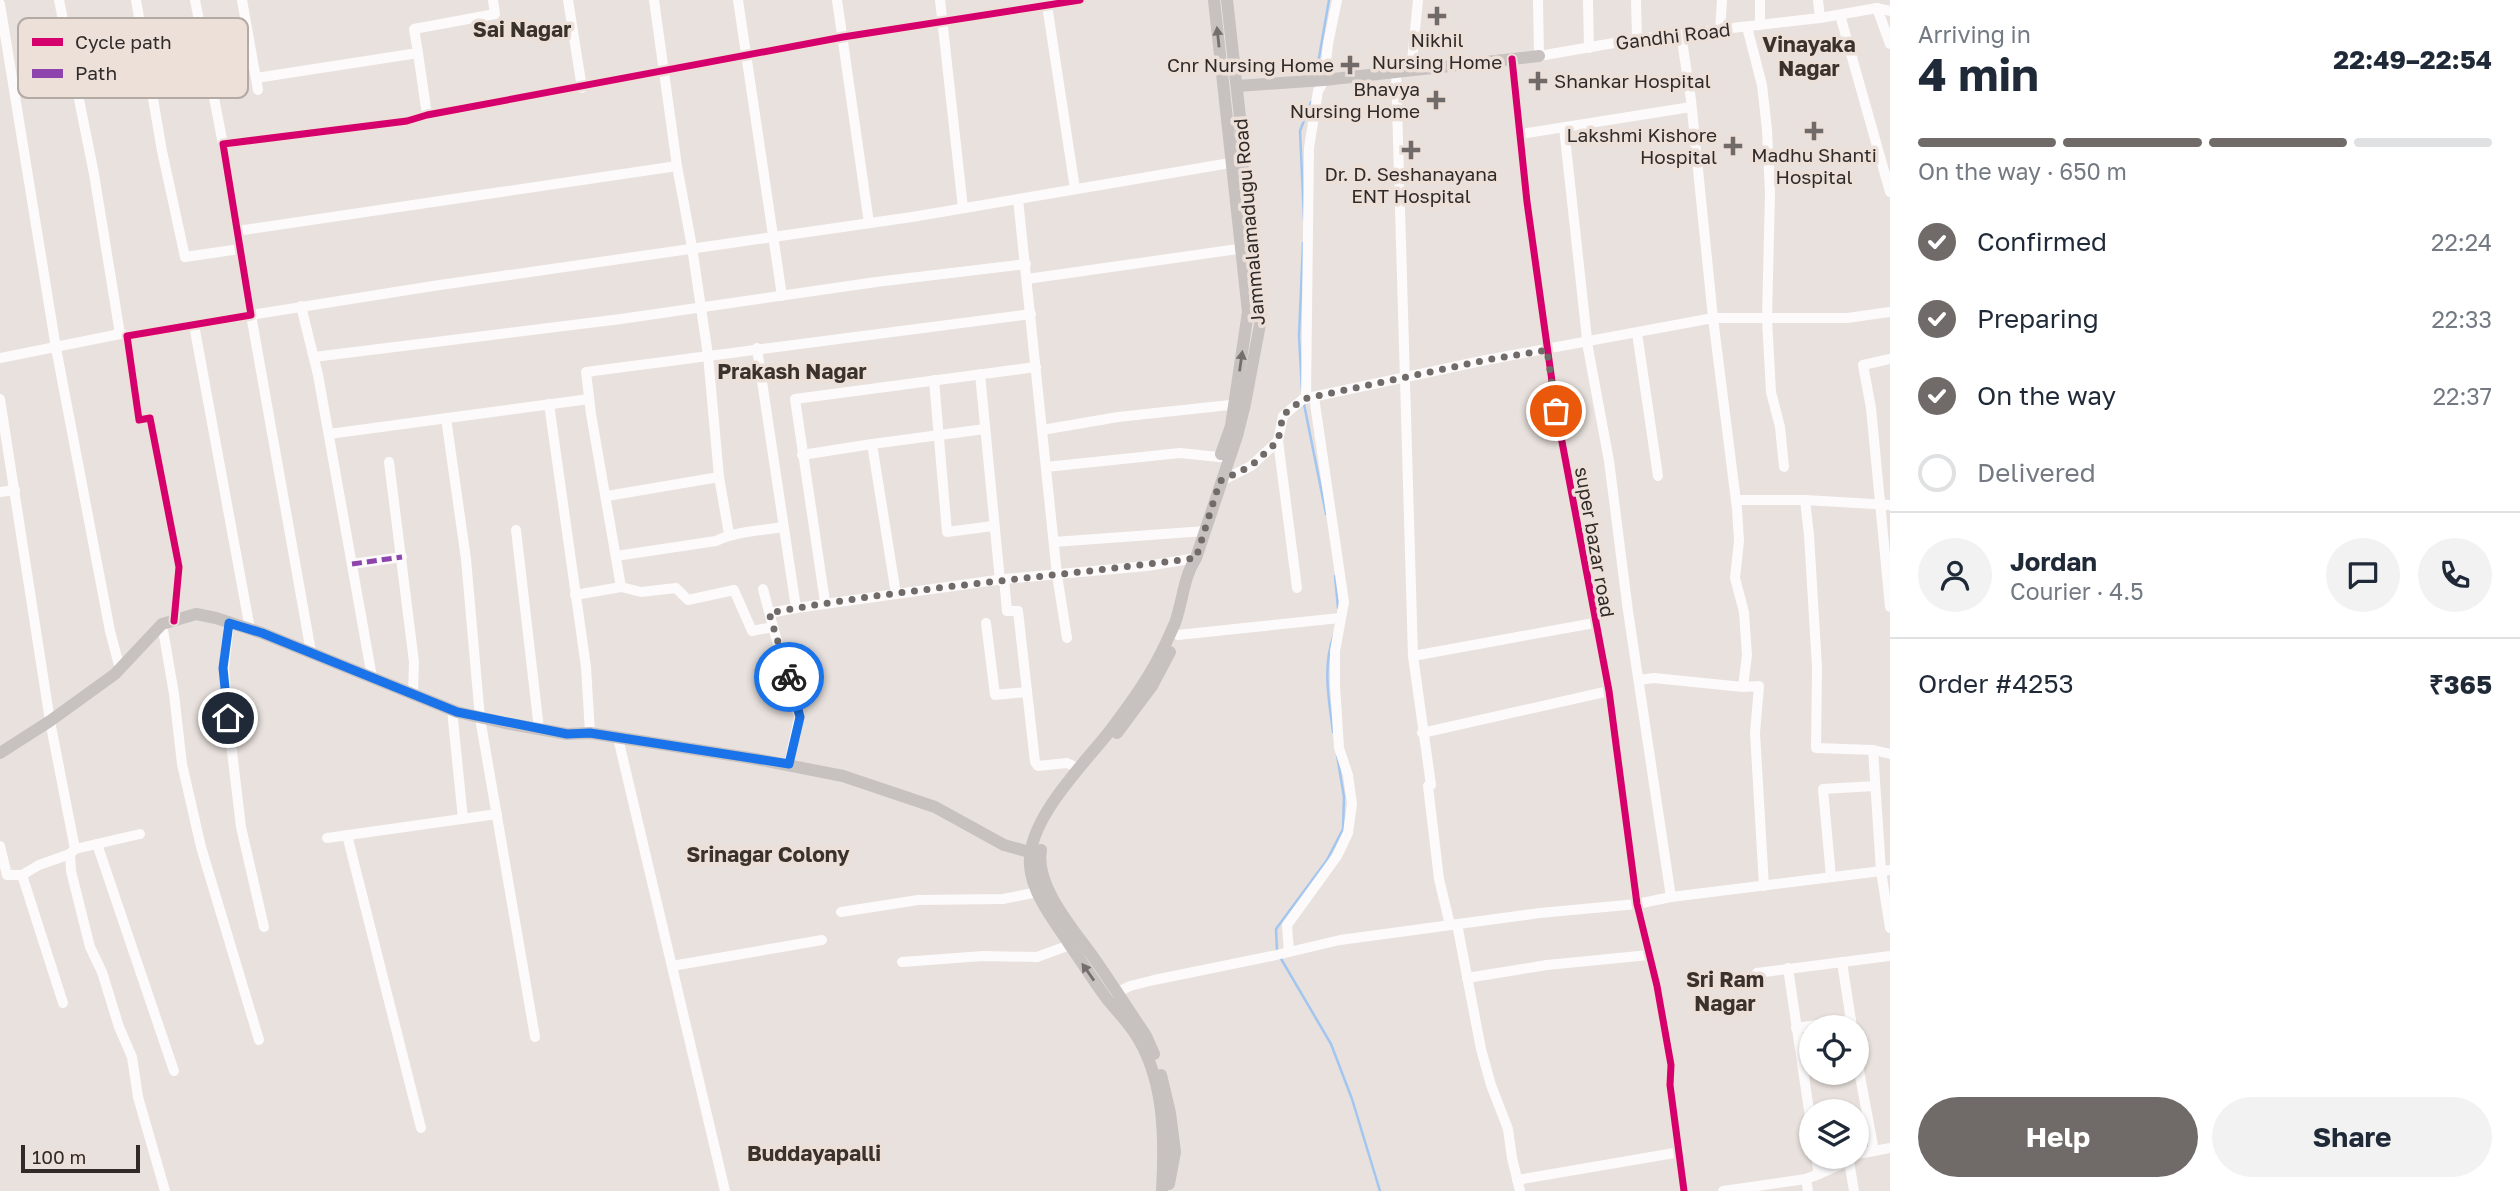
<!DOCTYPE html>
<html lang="en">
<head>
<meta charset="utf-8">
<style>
	body { margin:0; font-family:"Golos Text",sans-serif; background:#f2f2f3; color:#1f2937; height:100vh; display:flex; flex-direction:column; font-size:26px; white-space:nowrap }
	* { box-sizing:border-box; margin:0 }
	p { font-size:23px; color:#747a83 }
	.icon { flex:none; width:38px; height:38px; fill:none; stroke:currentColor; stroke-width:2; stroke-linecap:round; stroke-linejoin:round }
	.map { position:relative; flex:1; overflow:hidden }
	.details { display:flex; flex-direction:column; background:#fff; width:630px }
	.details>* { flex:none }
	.controls { position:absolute; left:1799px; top:1015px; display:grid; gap:14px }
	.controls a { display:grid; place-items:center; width:70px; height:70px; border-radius:50%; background:#fff; box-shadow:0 2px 5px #0004; font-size:35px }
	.scale { position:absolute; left:21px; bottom:18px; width:119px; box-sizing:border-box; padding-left:7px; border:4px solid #302b29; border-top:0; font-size:19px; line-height:24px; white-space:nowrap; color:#302b29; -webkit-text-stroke:5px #ece0d9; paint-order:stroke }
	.pin { position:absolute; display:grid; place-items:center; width:60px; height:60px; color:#fff; margin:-30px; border:4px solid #fff; border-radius:50%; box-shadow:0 2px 7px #0007 }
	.courier { position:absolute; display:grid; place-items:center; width:70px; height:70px; margin:-35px; border:5px solid #1a73e8; border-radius:50%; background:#fff; color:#222; box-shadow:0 2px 9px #0007 }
	.headline em { font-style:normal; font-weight:700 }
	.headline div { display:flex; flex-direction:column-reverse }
	.headline { display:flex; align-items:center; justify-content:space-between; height:119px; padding:0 28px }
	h1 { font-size:46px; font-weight:700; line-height:52px }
	.bar { display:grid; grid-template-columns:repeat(4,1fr); gap:10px 7px; align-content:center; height:84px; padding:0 28px }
	.bar i { height:9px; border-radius:5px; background:#e0e1e3 }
	.bar .active { background:#706b68 }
	.bar p { grid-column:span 4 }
	.line { display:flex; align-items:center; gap:18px; padding:0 28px; border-top:2px solid #e0e1e3 }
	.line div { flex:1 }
	.round { display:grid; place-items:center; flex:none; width:74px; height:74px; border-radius:37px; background:#f2f2f3 }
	ol { padding:0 28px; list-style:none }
	li { display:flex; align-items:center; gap:21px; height:77px }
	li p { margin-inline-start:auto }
	li .icon { padding:7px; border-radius:50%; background:#706b68; color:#fff; stroke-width:4 }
	li:last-child { color:#747a83 }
	li i { width:38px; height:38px; border:4px solid #e0e1e3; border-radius:50% }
	.button { display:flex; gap:14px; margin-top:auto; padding:14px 28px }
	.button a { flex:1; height:80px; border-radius:42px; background:#706b68; color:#fff; font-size:28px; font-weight:700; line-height:80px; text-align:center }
	.button a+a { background:#f2f2f3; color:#1f2937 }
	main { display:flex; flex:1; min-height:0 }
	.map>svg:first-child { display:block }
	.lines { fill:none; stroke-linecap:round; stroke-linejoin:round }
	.stream { stroke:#a3c6f1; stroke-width:2.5 }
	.minor { stroke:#fcfafa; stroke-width:10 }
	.major { stroke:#c7c1c0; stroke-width:12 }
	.quiet { stroke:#8e44ad; stroke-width:5; stroke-dasharray:10 5; stroke-linecap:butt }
	.cycleway-casing { stroke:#ece0d9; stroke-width:11 }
	.cycleway { stroke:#d6006c; stroke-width:7 }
	.oneway { fill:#746e6d }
	.done { stroke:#706b68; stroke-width:7; stroke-dasharray:0 12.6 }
	.route { stroke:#1a73e8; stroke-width:9 }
	.poi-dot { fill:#706b68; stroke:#ece0d9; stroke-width:2.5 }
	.labels { text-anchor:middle; stroke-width:7; stroke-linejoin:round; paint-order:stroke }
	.street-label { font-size:19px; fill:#302b29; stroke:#ece0d9 }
	.poi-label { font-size:19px; fill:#302b29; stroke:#ece0d9 }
	.neighbourhood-label { font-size:21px; font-weight:bold; fill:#3b322c; stroke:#ece0d9 }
	.key { fill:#ece0d9; stroke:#b4aaa4; stroke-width:2 }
	.key-label { font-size:19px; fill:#302b29 }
</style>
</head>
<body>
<main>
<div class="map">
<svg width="1890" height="1191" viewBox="0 0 1890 1191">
	<rect width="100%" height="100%" fill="#e8e1dd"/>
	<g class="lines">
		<g class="stream">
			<polyline points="1316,75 1329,0"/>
			<polyline points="1304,219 1300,131 1311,102"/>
			<polyline points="1302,390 1299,336 1303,243"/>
			<polyline points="1304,404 1326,514"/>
			<polyline points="1335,576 1338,608"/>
			<path d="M 1333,732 C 1329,700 1322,666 1334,635"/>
			<polyline points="1277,951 1276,929 1327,860 1343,829 1344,797 1337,755"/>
			<polyline points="1280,957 1331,1044 1352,1099 1380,1191"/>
		</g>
		<g class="minor">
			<polyline points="59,0 94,174 120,334"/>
			<polyline points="136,0 162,151 185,257 240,249"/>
			<polyline points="195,0 223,144"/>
			<polyline points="242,0 258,90"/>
			<polyline points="568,0 582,88"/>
			<polyline points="654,0 677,166 692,247 708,355 719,477 729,534"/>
			<polyline points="738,0 782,296"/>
			<polyline points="837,0 869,223"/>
			<polyline points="940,0 963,208"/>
			<polyline points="1538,0 1539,56 1637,39 1820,18 1877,8 1890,11"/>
			<polyline points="1588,0 1589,48"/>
			<polyline points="1636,0 1637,39"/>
			<polyline points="1818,0 1820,18"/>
			<polyline points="0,4 56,348 110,631 120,669"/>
			<polyline points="1047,5 1075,189"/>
			<polyline points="1877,8 1890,44"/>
			<polyline points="1840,15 1890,192"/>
			<polyline points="1760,25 1760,0"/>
			<polyline points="1747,27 1762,85 1767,129 1770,193 1767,319 1771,392 1780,427 1784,467"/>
			<polyline points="1720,30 1722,0"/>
			<polyline points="1681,34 1691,100 1713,318 1737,509 1739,541 1735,578 1744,612 1747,655 1743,687 1759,686 1755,733 1764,886"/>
			<polyline points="418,53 427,115"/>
			<polyline points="1512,59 1527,202 1556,410 1609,691 1637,904 1657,986 1671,1065 1670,1085 1684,1191"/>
			<polyline points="1396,71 1413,656 1431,785 1428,786 1439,879 1450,925"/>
			<polyline points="1411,71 1418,0"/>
			<polyline points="256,78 418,53 414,29 495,14 493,0"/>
			<polyline points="1564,128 1588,348 1609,461 1628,611 1671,897"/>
			<polyline points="1521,134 1691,107"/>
			<polyline points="1018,199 1057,575 1067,638"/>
			<polyline points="237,231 677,166"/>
			<polyline points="1027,279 1245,248"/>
			<polyline points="301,306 318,375 372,677"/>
			<polyline points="194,325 250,629"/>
			<polyline points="1637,333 1658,476"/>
			<polyline points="757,348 796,608 1004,579 1147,566 1196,558"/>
			<polyline points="314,357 621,319 876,282 1026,264"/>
			<polyline points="0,358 120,334 126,335"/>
			<polyline points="1890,359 1863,365 1871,408 1890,607"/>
			<polyline points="980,374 1000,581"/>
			<polyline points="934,380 947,532 993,526"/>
			<polyline points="0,399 50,721 75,849 140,834"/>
			<polyline points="1306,399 1309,148 1318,91 1324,80 1328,44 1337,0"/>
			<polyline points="549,404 586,667 590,733"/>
			<polyline points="446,418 466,559 480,718 535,1037"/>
			<polyline points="1042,430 1118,417 1239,404"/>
			<polyline points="329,434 589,399"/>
			<polyline points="802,455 872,444"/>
			<polyline points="389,462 414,662 413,693"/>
			<polyline points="1046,467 1180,453 1228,458"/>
			<polyline points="1221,481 1251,466 1278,441"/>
			<polyline points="0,492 15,490"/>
			<polyline points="607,496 719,477"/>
			<polyline points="1736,500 1805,500 1809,535 1817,667 1816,748 1873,750 1890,754"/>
			<polyline points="1805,500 1890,505"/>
			<polyline points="516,530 539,729"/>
			<polyline points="1054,542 1205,531"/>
			<path d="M 616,556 L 716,541 C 736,531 761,531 783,527"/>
			<polyline points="352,564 402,557"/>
			<polyline points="1004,579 1007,611 1018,611 1035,762 1038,766 1067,763 1078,768"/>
			<polyline points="621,587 591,414 586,372 1031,314"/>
			<polyline points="1297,588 1278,441 1283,416 1303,399 1486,360 1713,318 1847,318 1890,312"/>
			<polyline points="763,589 773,627"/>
			<polyline points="896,594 872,444 985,429"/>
			<polyline points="575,595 621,587 641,592 676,588 688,600 734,590 752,631 773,627 799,717 789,764"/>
			<polyline points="825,602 795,399 1036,367"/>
			<polyline points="770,613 796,608"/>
			<polyline points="174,621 179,567 150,418 139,420 127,336 251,315 223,144 407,121 427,115 843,37 1080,0"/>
			<polyline points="229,623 224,668 228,718 241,827 264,927"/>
			<polyline points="986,623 995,695 1027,692"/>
			<polyline points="162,624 174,694 182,764 201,847 259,1040"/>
			<polyline points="1178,635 1340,618"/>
			<polyline points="311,652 251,315 433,286 912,217 1236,162"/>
			<polyline points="1413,656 1594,623"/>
			<polyline points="1639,680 1654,678 1743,687"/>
			<polyline points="452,710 463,819"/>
			<polyline points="1422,733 1609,691"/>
			<polyline points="618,738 725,1191"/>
			<polyline points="1873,750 1881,871 1890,928"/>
			<polyline points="347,835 421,1128"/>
			<polyline points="327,838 497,814"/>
			<polyline points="97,844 174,1071"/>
			<polyline points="0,846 7,875 22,875"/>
			<polyline points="75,849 70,854 71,871 90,947 102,972 119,1027 132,1057 138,1097 165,1191"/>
			<polyline points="1831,877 1823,789 1875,786"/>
			<polyline points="841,912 918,900 1003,899 1038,892"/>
			<polyline points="1457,924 1481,1049 1491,1085 1508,1129 1512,1158 1520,1191"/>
			<polyline points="1289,952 1287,925 1337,856 1348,833 1352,804 1348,775 1339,748 1335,685 1335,651 1344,602 1314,397"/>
			<polyline points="902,962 983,956 1037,957 1070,945"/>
			<polyline points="1842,962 1852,1027"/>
			<polyline points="672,966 822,940"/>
			<polyline points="1788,968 1811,1124"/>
			<polyline points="1757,973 1890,956"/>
			<polyline points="1467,978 1547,965 1649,955"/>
			<polyline points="1112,995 1130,986 1154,980 1272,956 1340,940 1540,913 1637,904 1671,897 1890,870"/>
			<polyline points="63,1003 22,875 39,865 70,854"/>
			<polyline points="1796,1028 1851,1020"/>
			<polyline points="1857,1060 1874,1151 1890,1148"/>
			<polyline points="1857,1154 1874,1151"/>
			<polyline points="1849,1161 1854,1191"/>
			<polyline points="1819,1174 1849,1161 1851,1157"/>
			<polyline points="1806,1179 1819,1174 1816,1157"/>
			<polyline points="1517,1180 1680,1152"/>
			<polyline points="1723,1191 1806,1179 1808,1191"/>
		</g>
		<g class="major">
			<polyline points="1214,0 1248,312 1231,426 1221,454"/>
			<polyline points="1237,86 1324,80 1539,56"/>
			<polyline points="1117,733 1152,686 1170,652"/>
			<polyline points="0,753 50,721 115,674 162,624 196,614 216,618 262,633 457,712 505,723 567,734 590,733 756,759 843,776 935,807 1004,845 1040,855"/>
			<path d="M 1041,850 C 1034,888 1078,934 1098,964 C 1114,987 1130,1012 1146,1036 L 1154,1054"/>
			<polyline points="1161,1075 1170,1113 1175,1152 1169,1184"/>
			<path d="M 1162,1191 C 1165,1138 1165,1078 1134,1032 C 1126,1020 1116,1010 1107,999 C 1093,980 1081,961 1068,942 C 1054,921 1032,893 1030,866 C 1026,821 1083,765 1109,732 C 1127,708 1145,684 1159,657 C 1165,646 1170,634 1175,623 C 1183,601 1183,578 1196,558 L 1237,436 L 1245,404 L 1261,319 L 1242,161 L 1240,117 L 1227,0"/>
		</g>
		<polyline class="quiet" points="352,564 402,557"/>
		<g class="cycleway-casing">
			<g id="cycleway">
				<polyline points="1512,59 1527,202 1556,410 1609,691 1637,904 1657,986 1671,1065 1670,1085 1684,1191"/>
				<polyline points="174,621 179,567 150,418 139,420 127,336 251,315 223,144 407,121 427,115 843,37 1080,0"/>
			</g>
		</g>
		<use href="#cycleway" class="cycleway"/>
	</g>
	<defs><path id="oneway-solid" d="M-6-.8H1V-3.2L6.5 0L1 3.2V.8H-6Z" transform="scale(1.75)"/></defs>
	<g class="oneway">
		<use href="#oneway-solid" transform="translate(1218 37) rotate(-96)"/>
		<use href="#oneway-solid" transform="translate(1241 361) rotate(-82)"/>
		<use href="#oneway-solid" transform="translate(1088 972) rotate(-125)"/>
	</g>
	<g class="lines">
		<path class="done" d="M 789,677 L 769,613 C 910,587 1054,577 1196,558 L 1220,481 L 1251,466 L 1278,441 L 1283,415 L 1303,399 L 1486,360 L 1547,350 L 1556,411"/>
		<polyline class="route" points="228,718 223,668 229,623 262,633 457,712 567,734 590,733 789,764 800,717 789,677"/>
	</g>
	<g class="poi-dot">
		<path d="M1433.5 5.5h7v7h7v7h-7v7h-7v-7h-7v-7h7z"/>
		<path d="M1346.5 54.5h7v7h7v7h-7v7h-7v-7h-7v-7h7z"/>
		<path d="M1534.5 70.5h7v7h7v7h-7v7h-7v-7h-7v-7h7z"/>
		<path d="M1432.5 89.5h7v7h7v7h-7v7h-7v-7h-7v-7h7z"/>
		<path d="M1810.5 120.5h7v7h7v7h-7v7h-7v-7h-7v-7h7z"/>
		<path d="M1729.5 135.5h7v7h7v7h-7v7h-7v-7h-7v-7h7z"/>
		<path d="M1407.5 139.5h7v7h7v7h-7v7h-7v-7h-7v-7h7z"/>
	</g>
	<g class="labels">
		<g class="street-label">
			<text transform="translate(1673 36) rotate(-7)" y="7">Gandhi Road</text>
			<text transform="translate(1249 222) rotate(-95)" y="7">Jammalamadugu Road</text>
			<text transform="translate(1595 542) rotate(80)" y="7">super bazar road</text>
		</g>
		<g class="poi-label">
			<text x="1437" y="47">Nikhil<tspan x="1437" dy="22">Nursing Home</tspan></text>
			<text x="1334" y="72" text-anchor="end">Cnr Nursing Home</text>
			<text x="1554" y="88" text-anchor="start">Shankar Hospital</text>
			<text x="1420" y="96" text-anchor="end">Bhavya<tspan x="1420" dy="22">Nursing Home</tspan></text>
			<text x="1717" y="142" text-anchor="end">Lakshmi Kishore<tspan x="1717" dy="22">Hospital</tspan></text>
			<text x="1814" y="162">Madhu Shanti<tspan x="1814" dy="22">Hospital</tspan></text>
			<text x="1411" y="181">Dr. D. Seshanayana<tspan x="1411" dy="22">ENT Hospital</tspan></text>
		</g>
		<g class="neighbourhood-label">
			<text x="522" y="37">Sai Nagar</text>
			<text x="1809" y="52">Vinayaka<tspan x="1809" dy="24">Nagar</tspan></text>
			<text x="792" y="379">Prakash Nagar</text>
			<text x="768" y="862">Srinagar Colony</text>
			<text x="1725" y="987">Sri Ram<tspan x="1725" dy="24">Nagar</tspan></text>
			<text x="814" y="1161">Buddayapalli</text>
		</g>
	</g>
	<rect x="18" y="18" width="230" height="80" rx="10" class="key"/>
	<rect x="32" y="38" width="31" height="8" fill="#d6006c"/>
	<rect x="32" y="69" width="31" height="9" fill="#8e44ad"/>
	<g class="key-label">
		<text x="75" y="49">Cycle path</text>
		<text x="75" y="80">Path</text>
	</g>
</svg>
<div class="controls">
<a><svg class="icon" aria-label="locate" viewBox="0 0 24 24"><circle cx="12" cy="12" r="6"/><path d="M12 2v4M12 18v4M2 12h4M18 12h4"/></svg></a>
<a><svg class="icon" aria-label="layers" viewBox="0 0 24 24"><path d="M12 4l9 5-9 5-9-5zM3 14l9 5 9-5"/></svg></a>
</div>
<div class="scale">100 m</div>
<div class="pin" style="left:1556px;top:411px;background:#ea580c"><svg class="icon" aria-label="bag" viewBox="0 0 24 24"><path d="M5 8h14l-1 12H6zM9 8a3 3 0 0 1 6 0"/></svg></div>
<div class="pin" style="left:228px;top:718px;background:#1f2937"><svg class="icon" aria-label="home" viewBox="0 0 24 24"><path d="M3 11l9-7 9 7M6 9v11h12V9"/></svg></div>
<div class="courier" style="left:789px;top:677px"><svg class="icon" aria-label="bike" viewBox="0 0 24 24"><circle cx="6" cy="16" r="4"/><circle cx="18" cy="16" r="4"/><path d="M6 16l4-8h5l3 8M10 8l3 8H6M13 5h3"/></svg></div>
</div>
<section class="details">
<div class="headline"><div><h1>4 min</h1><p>Arriving in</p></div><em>22:49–22:54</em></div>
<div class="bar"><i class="active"></i><i class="active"></i><i class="active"></i><i></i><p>On the way · 650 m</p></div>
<ol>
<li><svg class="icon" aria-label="check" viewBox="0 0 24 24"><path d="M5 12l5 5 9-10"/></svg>Confirmed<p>22:24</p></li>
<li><svg class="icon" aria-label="check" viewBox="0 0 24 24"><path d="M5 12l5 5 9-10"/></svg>Preparing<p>22:33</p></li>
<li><svg class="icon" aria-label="check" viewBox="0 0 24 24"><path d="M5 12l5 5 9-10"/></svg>On the way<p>22:37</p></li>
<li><i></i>Delivered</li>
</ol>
<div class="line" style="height:126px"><a class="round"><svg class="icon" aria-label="person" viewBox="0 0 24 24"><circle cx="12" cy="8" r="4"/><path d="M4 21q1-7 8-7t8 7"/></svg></a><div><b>Jordan</b><p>Courier · 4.5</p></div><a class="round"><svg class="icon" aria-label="chat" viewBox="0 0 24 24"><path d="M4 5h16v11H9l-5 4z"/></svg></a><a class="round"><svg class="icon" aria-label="phone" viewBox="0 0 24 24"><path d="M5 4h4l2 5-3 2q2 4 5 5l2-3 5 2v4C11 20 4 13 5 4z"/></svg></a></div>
<div class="line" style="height:91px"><div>Order #4253</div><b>₹365</b></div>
<div class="button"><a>Help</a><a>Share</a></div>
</section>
</main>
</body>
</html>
